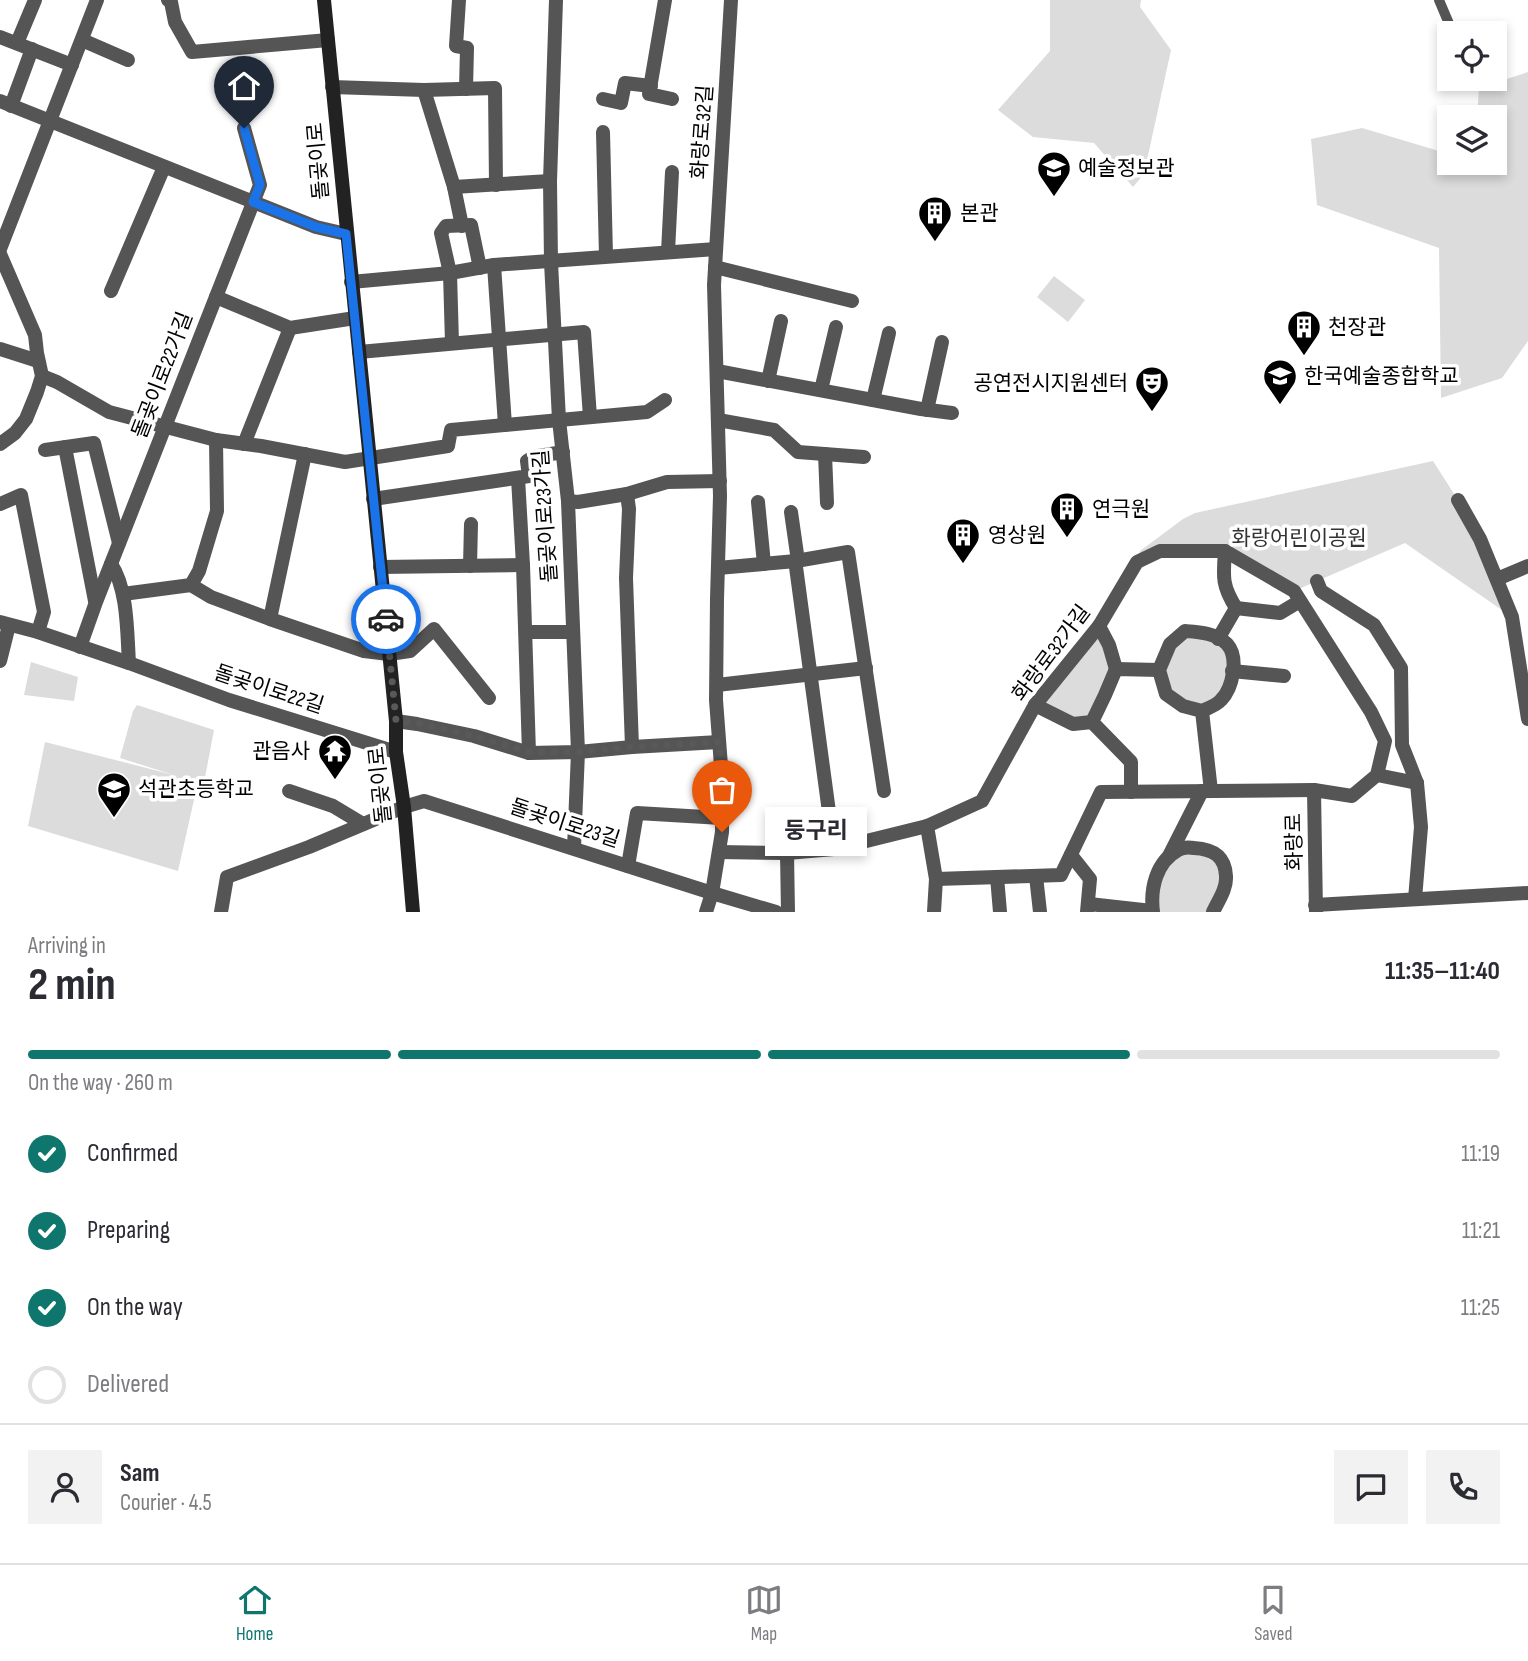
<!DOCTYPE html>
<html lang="en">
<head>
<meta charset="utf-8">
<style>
	body { margin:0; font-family:"Sofia Sans Condensed","Noto Sans KR",sans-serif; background:#f2f2f3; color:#2b2b33; height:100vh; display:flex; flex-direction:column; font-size:26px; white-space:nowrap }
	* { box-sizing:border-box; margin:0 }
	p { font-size:23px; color:#7c7c81 }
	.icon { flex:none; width:38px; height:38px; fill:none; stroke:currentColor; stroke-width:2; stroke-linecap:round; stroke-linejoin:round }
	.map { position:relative; height:912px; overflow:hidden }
	.details { display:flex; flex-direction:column; background:#fff; flex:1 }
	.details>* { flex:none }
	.tools { position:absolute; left:1437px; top:21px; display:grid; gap:14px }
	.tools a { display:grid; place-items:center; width:70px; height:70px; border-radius:0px; background:#fff; box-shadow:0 4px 10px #0003; font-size:35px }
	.pin { position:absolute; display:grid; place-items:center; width:60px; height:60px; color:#fff; margin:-72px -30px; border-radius:50% 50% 50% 0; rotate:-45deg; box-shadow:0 0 7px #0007 }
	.pin .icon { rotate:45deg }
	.courier { position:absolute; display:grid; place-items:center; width:70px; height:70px; margin:-35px; border:5px solid #1a73e8; border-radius:50%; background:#fff; color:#222; box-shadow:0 2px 9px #0007 }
	.bubble { position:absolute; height:49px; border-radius:0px; background:#fff; box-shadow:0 4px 10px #0003; font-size:23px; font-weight:700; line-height:49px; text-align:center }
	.overview em { font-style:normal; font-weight:700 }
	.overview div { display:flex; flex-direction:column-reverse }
	.overview { display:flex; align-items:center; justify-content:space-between; height:119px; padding:0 28px }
	h1 { font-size:46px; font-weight:700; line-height:52px }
	.bar { display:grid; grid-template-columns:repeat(4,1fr); gap:10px 7px; align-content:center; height:84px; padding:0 28px }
	.bar i { height:9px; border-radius:5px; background:#e1e1e2 }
	.bar .current { background:#0f766e }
	.bar p { grid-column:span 4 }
	.line { display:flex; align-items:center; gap:18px; padding:0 28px; border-top:2px solid #e1e1e2 }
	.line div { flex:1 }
	.round { display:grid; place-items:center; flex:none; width:74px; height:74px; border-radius:0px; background:#f2f2f3 }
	ol { padding:0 28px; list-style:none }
	li { display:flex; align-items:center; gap:21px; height:77px }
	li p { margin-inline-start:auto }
	li .icon { padding:7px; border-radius:50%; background:#0f766e; color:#fff; stroke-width:4 }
	li:last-child { color:#7c7c81 }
	li i { width:38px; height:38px; border:4px solid #e1e1e2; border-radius:50% }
	.tab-bar { display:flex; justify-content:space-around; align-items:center; height:98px; border-top:2px solid #e1e1e2; background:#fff; font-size:19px; color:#7c7c81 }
	.tab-bar a { display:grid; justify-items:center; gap:4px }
	.tab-bar .current { color:#0f766e }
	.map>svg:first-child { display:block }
	.green { fill:#dcdcdc }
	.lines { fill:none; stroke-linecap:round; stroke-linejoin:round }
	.pedestrian { stroke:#555; stroke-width:10 }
	.minor { stroke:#555; stroke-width:14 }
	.tertiary { stroke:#555; stroke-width:14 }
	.secondary { stroke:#222; stroke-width:14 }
	.done { stroke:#595959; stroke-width:7; stroke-dasharray:0 12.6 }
	.route { stroke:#1a73e8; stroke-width:9 }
	.labels { text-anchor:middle; stroke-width:7; stroke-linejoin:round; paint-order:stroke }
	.street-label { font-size:21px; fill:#000; stroke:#fff }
	.poi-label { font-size:21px; fill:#000; stroke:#fff; text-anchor:start }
	.park-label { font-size:21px; fill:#333; stroke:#fff }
</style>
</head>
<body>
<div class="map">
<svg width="1528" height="912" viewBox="0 0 1528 912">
	<rect width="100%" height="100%" fill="#fff"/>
	<g class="green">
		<polygon points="1050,0 1141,0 1140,7 1171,50 1144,174 1133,187 1094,143 1033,137 998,110 1050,51"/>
		<polygon points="1528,72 1528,341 1502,378 1441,398 1439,248 1317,205 1311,139 1362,128 1449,154 1449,163 1494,163 1494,117 1477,117 1479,88"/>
		<polygon points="1054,276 1085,300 1068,322 1037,297"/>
		<polygon points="1433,461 1458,500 1512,617 1405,543 1294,591 1225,551 1160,551 1137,562 1140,551 1183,519 1195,513"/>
		<polygon points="1099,626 1116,669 1092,722 1035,705"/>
		<polygon points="1185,631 1208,633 1234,657 1220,702 1183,706 1159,670"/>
		<polygon points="31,662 78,677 74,701 24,695"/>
		<polygon points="137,705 214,730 204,783 198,782 178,871 28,826 45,742 174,775 120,758 133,711"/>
		<polygon points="1202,849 1224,864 1213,912 1154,912 1153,888 1175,852"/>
	</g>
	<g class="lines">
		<g class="pedestrian">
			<polyline points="1439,0 1453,33"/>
			<polyline points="1470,79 1472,82"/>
		</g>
		<g class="minor">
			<polyline points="168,0 171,2 175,22 192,52 328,40"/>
			<polyline points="459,0 456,46 467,48 466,89"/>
			<polyline points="556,0 550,181 551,262 559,420 568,501 578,752 574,848"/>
			<polyline points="665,0 649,94 672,99"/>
			<polyline points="0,37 72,65"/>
			<polyline points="82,40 128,60"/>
			<polyline points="17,43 35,0"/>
			<polyline points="332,87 424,90 495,88 496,185"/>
			<polyline points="424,90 454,187 462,226"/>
			<polyline points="603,99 621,103 625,83 651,86"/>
			<polyline points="0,101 316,227 346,234"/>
			<polyline points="11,106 32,49"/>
			<polyline points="603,132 606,256"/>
			<polyline points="454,187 550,181"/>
			<polyline points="0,249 97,0"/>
			<polyline points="668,252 672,172"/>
			<polyline points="0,254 35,335 37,353 42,376 37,392 26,419 15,433 0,444"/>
			<polyline points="494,265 505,425"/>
			<polyline points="715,267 852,301"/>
			<polyline points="351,282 450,273 494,265 716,249"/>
			<polyline points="111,291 164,167"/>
			<polyline points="216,297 290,328 355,318"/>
			<polyline points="452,343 450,273 441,233 446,226 471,225 480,268"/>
			<polyline points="0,349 38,361"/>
			<polyline points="359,352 584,332 590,417"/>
			<polyline points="717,371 921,409 952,413"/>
			<polyline points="42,376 57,382 109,412 216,440 261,446 345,462 448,446 451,430 647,412 665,400"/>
			<polyline points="768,381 781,321"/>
			<polyline points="821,390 836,327"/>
			<polyline points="873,400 889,333"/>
			<polyline points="927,410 942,342"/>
			<polyline points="718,420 774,430 798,452 864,457"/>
			<polyline points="244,444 290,328"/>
			<polyline points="65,447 95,601"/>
			<polyline points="45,450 94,443 119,543"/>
			<polyline points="825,454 827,503"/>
			<polyline points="518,478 523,565 529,753"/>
			<polyline points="627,494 629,509 626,578 632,747"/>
			<polyline points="373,499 529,476 527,461 533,457 563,452"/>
			<polyline points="1458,500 1480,539 1512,617 1528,719"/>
			<polyline points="568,501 578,502 627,494 667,482 720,481"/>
			<polyline points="758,502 764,564"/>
			<polyline points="0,504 21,495 44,612 38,632"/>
			<polyline points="791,512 797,554 796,567 834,849"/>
			<path d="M 111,564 C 128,589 127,633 129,663"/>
			<polyline points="470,566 471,524"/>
			<polyline points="380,567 523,565"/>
			<polyline points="718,568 796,561 848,552 884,791"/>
			<polyline points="1497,579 1528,566"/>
			<polyline points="1317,581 1321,591 1374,625 1401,668 1402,745 1417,783 1377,775"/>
			<polyline points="191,585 211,597 270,619 364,651 389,654 410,651 434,629 489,698"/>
			<polyline points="123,594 191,585 199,571 217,511 216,440"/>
			<polyline points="1236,608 1280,613 1300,601"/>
			<polyline points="270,619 305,454"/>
			<polyline points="1099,626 1109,645 1116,669"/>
			<polyline points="526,632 573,632"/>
			<path d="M 1218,639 L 1236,608 C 1222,586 1223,577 1225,551"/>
			<polyline points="80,647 96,602 260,185 244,128"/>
			<polyline points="0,661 9,625"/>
			<polyline points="1232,671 1284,676"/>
			<polyline points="717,685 866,668"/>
			<polyline points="1035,705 1073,724 1092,722"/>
			<path d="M 1202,711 L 1183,706 L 1166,694 L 1159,670 L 1170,644 L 1185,631 C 1198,632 1217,633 1227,644 C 1239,657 1233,688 1221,700 C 1217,705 1208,708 1202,711 L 1211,791"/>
			<polyline points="396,721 417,724 474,736 529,753 578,752 632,747 719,742"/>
			<polyline points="289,791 333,806 363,824"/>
			<polyline points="1131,792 1131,762 1092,722 1105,695 1116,669 1159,670"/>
			<polyline points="927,826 936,879 934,912"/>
			<polyline points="719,852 787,853 834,849 927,826 982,801 1035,705 1099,626 1137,562 1160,551 1225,551 1294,591 1371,712 1385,741 1377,775 1352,796 1314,790 1316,912"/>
			<polyline points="787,853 788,912"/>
			<polyline points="1071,855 1090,879 1087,912"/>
			<polyline points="1169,856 1202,791"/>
			<polyline points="628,866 637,813 722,818"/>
			<polyline points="1036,876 1040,912"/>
			<polyline points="997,877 1000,912"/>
			<polyline points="936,879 1061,875 1101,792 1314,790"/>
			<polyline points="1415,899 1421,827 1417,783"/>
			<polyline points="1089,904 1152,911"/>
			<polyline points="1315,905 1528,893"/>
			<polyline points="221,912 227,877 309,847 404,807"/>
			<path d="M 1153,912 C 1150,889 1156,862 1178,850 C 1183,847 1188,847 1194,848 C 1213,849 1225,856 1226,876 C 1227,889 1218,901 1213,912"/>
		</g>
		<g class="tertiary">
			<polyline points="0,622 38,632 129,663 229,700 396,752"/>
			<polyline points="404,807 424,801 712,893 776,912"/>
			<polyline points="706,912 712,893 722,832 722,779 716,700 717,599 720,496 714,285 731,0"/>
		</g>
		<polyline class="secondary" points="324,0 396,721 396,752 404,807 413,912"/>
	</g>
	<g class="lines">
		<polyline class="done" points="386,619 396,721 417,723 474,736 529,752 578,752 632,747 719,742 722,779 722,832"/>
		<polyline class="route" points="244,128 260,185 253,202 316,227 346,234 386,619"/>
	</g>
	<defs>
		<g id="university-pin" transform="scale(1.75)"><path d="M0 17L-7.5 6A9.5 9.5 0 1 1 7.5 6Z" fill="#000" stroke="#fff"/><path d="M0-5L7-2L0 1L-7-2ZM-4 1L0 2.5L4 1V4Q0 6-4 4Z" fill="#fff"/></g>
		<g id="building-pin" transform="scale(1.75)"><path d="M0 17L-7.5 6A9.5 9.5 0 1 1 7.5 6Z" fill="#000" stroke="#fff"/><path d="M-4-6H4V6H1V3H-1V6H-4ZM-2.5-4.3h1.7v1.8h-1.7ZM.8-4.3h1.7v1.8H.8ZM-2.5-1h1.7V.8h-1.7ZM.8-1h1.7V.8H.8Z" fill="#fff"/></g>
		<g id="theatre-pin" transform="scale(1.75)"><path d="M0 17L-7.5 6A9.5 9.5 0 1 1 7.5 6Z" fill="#000" stroke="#fff"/><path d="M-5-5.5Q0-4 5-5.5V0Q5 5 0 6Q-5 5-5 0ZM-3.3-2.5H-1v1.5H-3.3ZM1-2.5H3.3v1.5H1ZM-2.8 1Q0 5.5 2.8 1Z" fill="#fff"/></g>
		<g id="temple-pin" transform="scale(1.75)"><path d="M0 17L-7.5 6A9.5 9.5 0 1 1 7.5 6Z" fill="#000" stroke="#fff"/><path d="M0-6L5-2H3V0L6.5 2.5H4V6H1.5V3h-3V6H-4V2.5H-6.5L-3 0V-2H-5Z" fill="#fff"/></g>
		<g id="school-pin" transform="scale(1.75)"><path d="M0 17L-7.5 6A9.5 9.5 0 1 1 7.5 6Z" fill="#000" stroke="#fff"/><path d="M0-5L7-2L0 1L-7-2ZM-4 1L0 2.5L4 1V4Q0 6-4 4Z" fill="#fff"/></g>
	</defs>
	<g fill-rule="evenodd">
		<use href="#university-pin" x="1054" y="168"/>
		<use href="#building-pin" x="935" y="213"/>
		<use href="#building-pin" x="1304" y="327"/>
		<use href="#university-pin" x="1280" y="376"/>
		<use href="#theatre-pin" x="1152" y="383"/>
		<use href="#building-pin" x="1067" y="509"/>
		<use href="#building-pin" x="963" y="535"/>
		<use href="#temple-pin" x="335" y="751"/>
		<use href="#school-pin" x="114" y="789"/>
	</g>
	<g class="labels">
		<g class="street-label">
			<text transform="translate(702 132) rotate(-86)" y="7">화랑로32길</text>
			<text transform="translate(318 161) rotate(-95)" y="7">돌곶이로</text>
			<text transform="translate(162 375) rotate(-69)" y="7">돌곶이로22가길</text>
			<text transform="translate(545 516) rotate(-94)" y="7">돌곶이로23가길</text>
			<text transform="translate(1051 653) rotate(-53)" y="7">화랑로32가길</text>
			<text transform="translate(269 689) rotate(18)" y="7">돌곶이로22길</text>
			<text transform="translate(380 785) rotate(-96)" y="7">돌곶이로</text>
			<text transform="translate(565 823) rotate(18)" y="7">돌곶이로23길</text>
			<text transform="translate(1294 842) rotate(-91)" y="7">화랑로</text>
		</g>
		<g class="poi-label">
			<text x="1078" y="175">예술정보관</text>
			<text x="960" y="220">본관</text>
			<text x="1328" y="334">천장관</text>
			<text x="1304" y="383">한국예술종합학교</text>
			<text x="1128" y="390" text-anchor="end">공연전시지원센터</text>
			<text x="1092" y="516">연극원</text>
			<text x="988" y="542">영상원</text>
			<text x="310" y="758" text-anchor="end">관음사</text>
			<text x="138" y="796">석관초등학교</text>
		</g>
		<g class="park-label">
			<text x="1299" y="545">화랑어린이공원</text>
		</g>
	</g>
</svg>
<div class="tools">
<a><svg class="icon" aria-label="locate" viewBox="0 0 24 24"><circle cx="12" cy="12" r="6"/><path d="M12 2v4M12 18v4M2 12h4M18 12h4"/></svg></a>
<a><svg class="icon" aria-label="layers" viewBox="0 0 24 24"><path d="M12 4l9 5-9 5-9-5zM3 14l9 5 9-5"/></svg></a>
</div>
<div class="pin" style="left:722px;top:832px;background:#ea580c"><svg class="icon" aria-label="bag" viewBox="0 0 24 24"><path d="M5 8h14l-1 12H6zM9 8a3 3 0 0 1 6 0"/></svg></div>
<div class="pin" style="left:244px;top:128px;background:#1f2937"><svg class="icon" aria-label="home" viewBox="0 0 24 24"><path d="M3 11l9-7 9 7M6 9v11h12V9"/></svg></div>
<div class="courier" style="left:386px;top:619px"><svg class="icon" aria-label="car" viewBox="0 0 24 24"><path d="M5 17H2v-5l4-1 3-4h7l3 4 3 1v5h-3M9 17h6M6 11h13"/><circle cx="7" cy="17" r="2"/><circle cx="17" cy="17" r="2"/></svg></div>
<div class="bubble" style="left:765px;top:807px;width:102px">둥구리</div>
</div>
<section class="details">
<div class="overview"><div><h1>2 min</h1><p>Arriving in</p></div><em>11:35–11:40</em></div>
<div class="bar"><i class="current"></i><i class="current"></i><i class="current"></i><i></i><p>On the way · 260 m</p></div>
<ol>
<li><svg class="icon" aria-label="check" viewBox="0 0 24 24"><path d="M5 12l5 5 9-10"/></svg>Confirmed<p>11:19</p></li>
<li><svg class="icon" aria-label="check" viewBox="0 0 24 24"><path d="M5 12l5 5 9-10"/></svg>Preparing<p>11:21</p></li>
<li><svg class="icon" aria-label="check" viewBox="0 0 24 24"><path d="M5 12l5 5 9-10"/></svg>On the way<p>11:25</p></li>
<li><i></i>Delivered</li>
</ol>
<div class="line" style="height:126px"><a class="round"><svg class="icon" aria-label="person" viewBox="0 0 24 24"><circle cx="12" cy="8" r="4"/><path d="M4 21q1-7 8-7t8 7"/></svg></a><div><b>Sam</b><p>Courier · 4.5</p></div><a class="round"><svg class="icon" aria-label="chat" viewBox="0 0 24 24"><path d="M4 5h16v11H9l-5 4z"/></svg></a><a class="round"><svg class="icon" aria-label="phone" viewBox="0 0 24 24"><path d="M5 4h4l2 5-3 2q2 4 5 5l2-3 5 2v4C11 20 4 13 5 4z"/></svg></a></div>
</section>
<nav class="tab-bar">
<a class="current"><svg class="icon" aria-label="home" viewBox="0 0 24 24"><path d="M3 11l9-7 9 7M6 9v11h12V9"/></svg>Home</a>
<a><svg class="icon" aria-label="map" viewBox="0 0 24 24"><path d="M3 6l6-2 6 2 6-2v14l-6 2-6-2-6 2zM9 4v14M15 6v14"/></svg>Map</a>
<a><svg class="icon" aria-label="saved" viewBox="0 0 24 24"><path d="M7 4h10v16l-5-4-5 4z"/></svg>Saved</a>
</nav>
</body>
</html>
